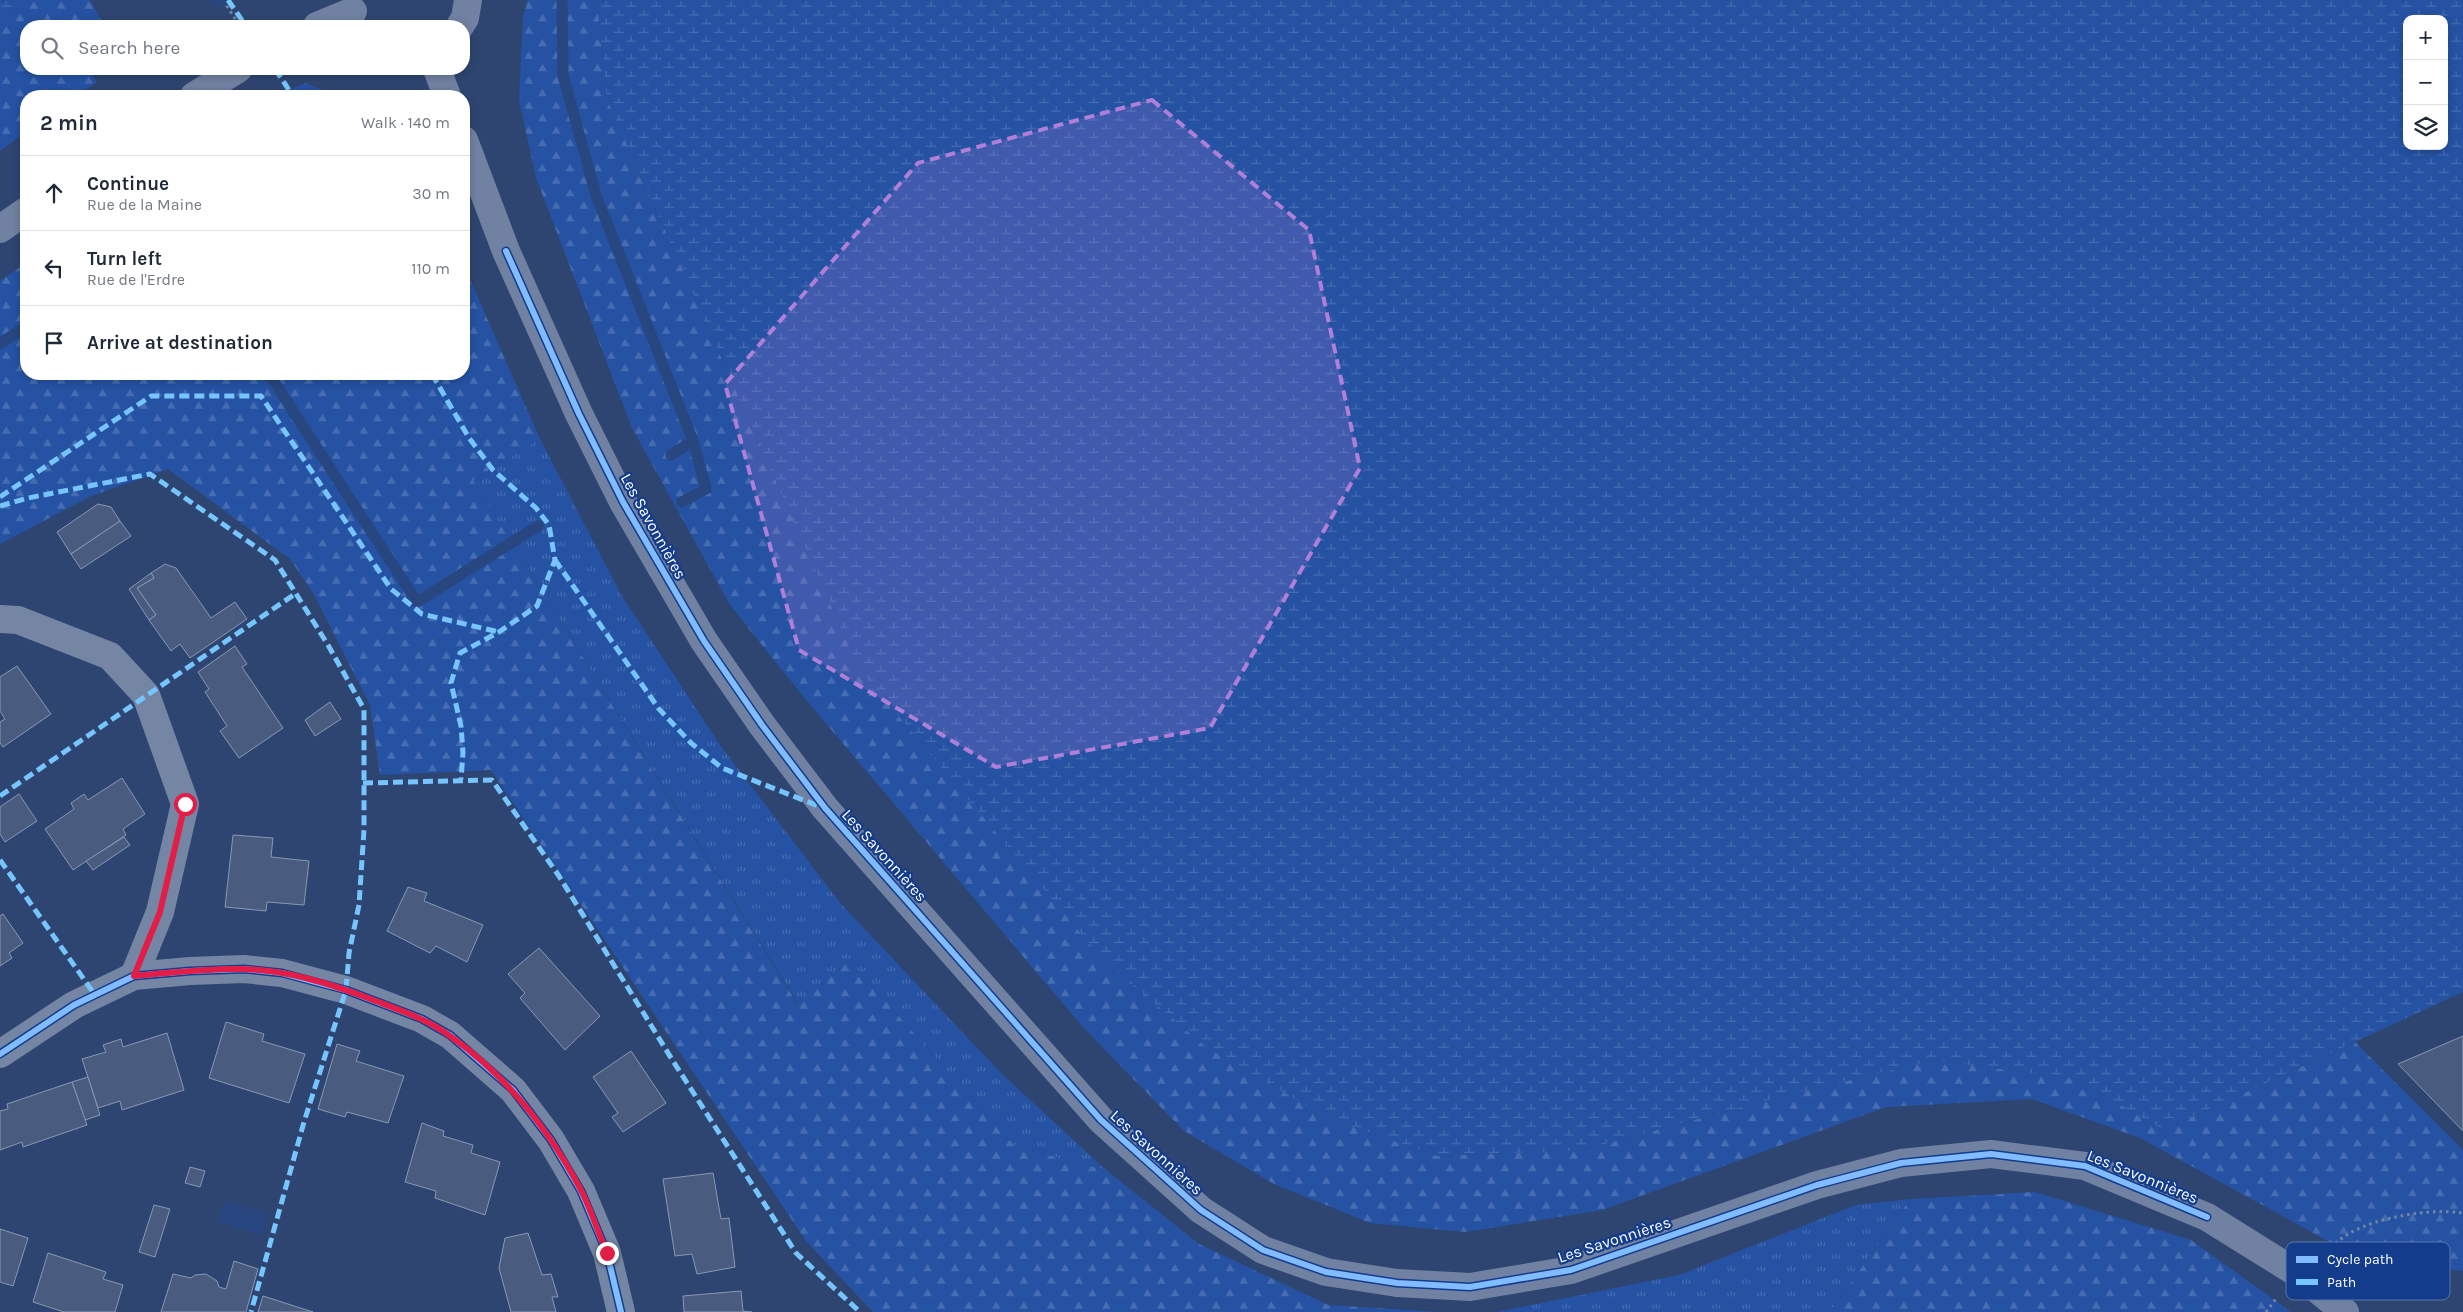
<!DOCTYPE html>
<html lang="en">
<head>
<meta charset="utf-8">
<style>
  :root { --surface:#fff; --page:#f6f6f7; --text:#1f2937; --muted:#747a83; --line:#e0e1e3 }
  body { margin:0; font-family:Karla,sans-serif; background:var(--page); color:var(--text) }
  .controls { position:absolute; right:15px; top:15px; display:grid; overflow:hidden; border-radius:10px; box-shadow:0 2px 8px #0003 }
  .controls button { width:45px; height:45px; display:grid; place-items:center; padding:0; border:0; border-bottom:1px solid var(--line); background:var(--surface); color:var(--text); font:25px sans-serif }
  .stop { position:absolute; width:15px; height:15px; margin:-11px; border:4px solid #e11d48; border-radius:50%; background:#fff }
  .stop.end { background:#e11d48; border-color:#fff; box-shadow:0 1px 5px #0008 }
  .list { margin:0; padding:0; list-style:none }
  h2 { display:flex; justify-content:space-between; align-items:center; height:65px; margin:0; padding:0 20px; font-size:21px }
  h2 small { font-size:16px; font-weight:400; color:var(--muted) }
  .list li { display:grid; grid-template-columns:32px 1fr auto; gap:15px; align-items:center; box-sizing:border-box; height:75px; padding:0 20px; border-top:1px solid var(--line) }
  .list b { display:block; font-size:19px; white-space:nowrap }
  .list p { margin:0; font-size:16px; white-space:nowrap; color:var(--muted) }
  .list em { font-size:16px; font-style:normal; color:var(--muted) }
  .icon { flex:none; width:28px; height:28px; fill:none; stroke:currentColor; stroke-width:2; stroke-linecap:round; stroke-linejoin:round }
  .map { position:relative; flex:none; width:2463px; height:1312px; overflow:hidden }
  .search { position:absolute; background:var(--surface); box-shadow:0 2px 8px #0003; left:20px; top:20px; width:450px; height:55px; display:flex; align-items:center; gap:12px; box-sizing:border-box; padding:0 18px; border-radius:20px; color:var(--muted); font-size:19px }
  .panel { position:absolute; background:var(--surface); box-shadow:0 2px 8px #0003; left:20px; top:90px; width:450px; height:290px; border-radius:20px }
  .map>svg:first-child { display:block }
  .grass { fill:url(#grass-tufts) }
  .forest { fill:url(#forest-firs) }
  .wetland { fill:url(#wetland-marsh); fill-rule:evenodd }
  .water { fill:#284680 }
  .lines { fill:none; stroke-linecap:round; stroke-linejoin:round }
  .stream { stroke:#284680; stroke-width:11 }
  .building { fill:#495c7f; stroke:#8998b3 }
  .path { stroke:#7586a5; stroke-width:3; stroke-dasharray:2.5 4; stroke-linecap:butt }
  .street { stroke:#7586a5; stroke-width:28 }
  .secondary { stroke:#7181a1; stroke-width:28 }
  .quiet { stroke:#76c5fe; stroke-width:5; stroke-dasharray:10 5; stroke-linecap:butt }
  .cycleway-casing { stroke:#133c8c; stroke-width:9 }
  .cycleway { stroke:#80bcff; stroke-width:6 }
  .route { stroke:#e11d48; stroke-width:6 }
  .marked { fill:#b080d9; fill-opacity:0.2; stroke:#b080d9; stroke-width:4; stroke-dasharray:10 6; stroke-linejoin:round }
  .labels { text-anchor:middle; stroke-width:4.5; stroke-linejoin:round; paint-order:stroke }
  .street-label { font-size:16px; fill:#fff; stroke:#133c8c }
  .key { fill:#133c8c; stroke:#5a76ae; stroke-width:1 }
  .key-label { font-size:14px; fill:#fff }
</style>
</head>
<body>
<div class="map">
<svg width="2463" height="1312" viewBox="0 0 2463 1312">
  <defs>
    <pattern id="grass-tufts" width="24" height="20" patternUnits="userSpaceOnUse" patternTransform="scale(1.25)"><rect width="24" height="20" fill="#2552a3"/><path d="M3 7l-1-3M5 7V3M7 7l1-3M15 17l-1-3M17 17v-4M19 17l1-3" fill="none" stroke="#466cb1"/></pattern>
    <pattern id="forest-firs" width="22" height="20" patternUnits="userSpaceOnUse" patternTransform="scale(1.25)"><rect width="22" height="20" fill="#2552a3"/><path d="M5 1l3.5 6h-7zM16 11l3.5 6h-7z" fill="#466cb1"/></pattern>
    <pattern id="wetland-marsh" width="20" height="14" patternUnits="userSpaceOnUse" patternTransform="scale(1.25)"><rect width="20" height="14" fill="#2552a3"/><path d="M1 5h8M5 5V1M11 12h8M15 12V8" fill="none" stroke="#466cb1"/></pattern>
  </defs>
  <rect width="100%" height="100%" fill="#2e4571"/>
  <!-- grass -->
  <g class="grass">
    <polygon points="540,439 622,596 720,745 840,903 1002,1074 1106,1170 1015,1147 849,960 799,1005 473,480"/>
    <polygon points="1910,1199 1830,1312 1497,1312 1679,1275 1856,1205"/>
  </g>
  <!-- forest -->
  <g class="forest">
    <polygon points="30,0 90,0 104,26 26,26 26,69 88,69 97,82 76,96 26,96 26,132 0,151 0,20"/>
    <polygon points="528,0 597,0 607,99 859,669 1328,1118 1437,1156 1582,1150 1775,1098 1934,1060 2076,1079 2164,1130 2355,1042 2463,1150 2463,1271 2359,1258 2140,1138 2032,1099 1886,1107 1602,1210 1465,1232 1370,1223 1274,1184 1184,1131 1082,1026 807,701 730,605 632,428 536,178 519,100 523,16"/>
    <polygon points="305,83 337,96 277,96"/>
    <polygon points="26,263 26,374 464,374 464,266 540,439 473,480 798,1005 849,960 1015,1147 1106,1170 1199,1244 1328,1305 1438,1312 873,1312 806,1241 491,770 380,775 370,705 313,593 290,559 168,469 91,496 0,544 0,281"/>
    <polygon points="2035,1192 2191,1240 2291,1312 1830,1312 1910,1199"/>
  </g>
  <!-- wetland -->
  <g class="wetland">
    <polygon points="0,0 30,0 0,20"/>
    <path d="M597,0H2463V992L2164,1130L2076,1079L1934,1060L1775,1098L1582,1150L1437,1156L1328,1118L1206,1047L1103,960L859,669L607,99ZM2407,19H2444V146H2407Z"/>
  </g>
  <!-- water -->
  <polygon class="water" points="225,1201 268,1213 262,1235 218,1222"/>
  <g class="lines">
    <!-- stream -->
    <g class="stream">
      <polyline points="218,0 219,1"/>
      <polyline points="562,0 563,75 596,195 693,441 671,455"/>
      <polyline points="0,344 26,326"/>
      <polyline points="269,374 417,602 538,526"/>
      <polyline points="682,502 706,489 693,441"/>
    </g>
  </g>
  <!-- building -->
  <g class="building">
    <polygon points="98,504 111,507 120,521 71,554 57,532"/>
    <polygon points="120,521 131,536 81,569 71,554"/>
    <polygon points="165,564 176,568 211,618 235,602 247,619 190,658 180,644 171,651 149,620 156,615 137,588 154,578 151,573"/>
    <polygon points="151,573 154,578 137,588 156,615 149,620 129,589"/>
    <polygon points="235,646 247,664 242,667 283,728 239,758 220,731 227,726 205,692 209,689 198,672"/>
    <polygon points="17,666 51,714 3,747 0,743 0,722 5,719 0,711 0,677"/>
    <polygon points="330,702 341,719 315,736 305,720"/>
    <polygon points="122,778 145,814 123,829 126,835 73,870 45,829 74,809 71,803 84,794 88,800"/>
    <polygon points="19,794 37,821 5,842 0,834 0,807"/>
    <polygon points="233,835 273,838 271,857 309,861 304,905 267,902 266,911 225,907"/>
    <polygon points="124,837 130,845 93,870 86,861"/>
    <polygon points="408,887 427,893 424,901 483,925 467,962 436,946 430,953 387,931"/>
    <polygon points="3,914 23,943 9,953 12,958 0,966 0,916"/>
    <polygon points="539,948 600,1016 565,1050 520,998 525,993 508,974"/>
    <polygon points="226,1022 264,1034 262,1041 305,1054 289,1103 209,1078"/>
    <polygon points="167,1033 184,1090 122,1110 120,1101 98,1108 82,1059 106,1052 103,1045 121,1039 123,1047"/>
    <polygon points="2463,1036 2463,1131 2398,1064"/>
    <polygon points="337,1044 360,1051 356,1061 404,1076 388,1123 347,1112 345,1117 318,1109"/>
    <polygon points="631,1051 666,1103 623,1132 612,1117 618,1113 593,1077"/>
    <polygon points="88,1077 100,1115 85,1120 72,1082"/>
    <polygon points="72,1082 87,1125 23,1147 22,1142 0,1150 0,1111 8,1109 7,1104"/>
    <polygon points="422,1123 444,1131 443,1136 473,1145 471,1153 500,1162 485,1215 435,1198 436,1191 405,1182"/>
    <polygon points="190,1167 205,1171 200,1187 185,1183"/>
    <polygon points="713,1173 721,1219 729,1218 735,1267 697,1274 692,1254 675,1256 663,1179"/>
    <polygon points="154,1205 170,1209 155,1257 139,1252"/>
    <polygon points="0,1229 28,1238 13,1286 0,1282"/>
    <polygon points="528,1233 542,1275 551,1274 558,1297 552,1297 556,1312 511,1312 499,1268 505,1238"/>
    <polygon points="48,1253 106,1272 103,1279 123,1285 115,1312 64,1312 33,1302"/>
    <polygon points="234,1261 258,1269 246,1312 161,1312 173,1274 191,1278 195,1275 206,1274 217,1281 219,1287 226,1289"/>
    <polygon points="741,1291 743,1311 752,1312 684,1312 683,1296"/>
    <polygon points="263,1296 313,1312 258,1312"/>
  </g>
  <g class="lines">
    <!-- path -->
    <g class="path">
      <polyline points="230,0 227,6 237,22"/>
      <path d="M2325,1251C2334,1245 2341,1238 2350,1233C2378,1217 2431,1208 2463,1213"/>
      <polyline points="2266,1312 2276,1299"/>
    </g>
    <!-- street -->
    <g class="street">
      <polyline points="0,619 18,620 110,656 146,695 185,804 160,912 134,976"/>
      <polyline points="0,1054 74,1005 134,976 190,971 244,969 282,973 346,990 422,1019 450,1035 513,1090 551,1140 581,1191 607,1253 621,1312"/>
    </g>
    <!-- secondary -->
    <g class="secondary">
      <polyline points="317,26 353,11"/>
      <polyline points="460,26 465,18 468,0"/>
      <polyline points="437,69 447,96"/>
      <polyline points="194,96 238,69"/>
      <polyline points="464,140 506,251 579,414 623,502 704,641 762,725 825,808 1101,1120 1201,1210 1263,1250 1326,1272 1397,1283 1470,1287 1571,1270 1817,1185 1901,1163 1991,1154 2085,1166 2207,1217 2297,1273 2345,1312"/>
      <polyline points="0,229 26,211"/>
    </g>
    <!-- quiet -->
    <g class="quiet">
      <polyline points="228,0 246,26"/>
      <polyline points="275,69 293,96"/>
      <polyline points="432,374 469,438 493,470 536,508 549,525 555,560 537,606 499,632 460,653 451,683 461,726 463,753 461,779"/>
      <polyline points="0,497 151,396 261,396 391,589 422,614 499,632"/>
      <polyline points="0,506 28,498 150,474 275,560 328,645 364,709 364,830 359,905 349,953 346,990 304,1122 251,1312"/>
      <polyline points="555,560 659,709 691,743 722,768 821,807"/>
      <polyline points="363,783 492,780 559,876 673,1061 796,1253 860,1312"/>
      <polyline points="0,796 295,594"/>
      <polyline points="0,860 95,995"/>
    </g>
    <!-- cycleway casing -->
    <g class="cycleway-casing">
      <g id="cycleway">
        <polyline points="506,251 579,414 623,502 704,641 762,725 825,808 1101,1120 1201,1210 1263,1250 1326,1272 1397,1283 1470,1287 1571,1270 1817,1185 1901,1163 1991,1154 2085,1166 2207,1217"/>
        <polyline points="0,1054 74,1005 134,976 190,971 244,969 282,973 346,990 422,1019 450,1035 513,1090 551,1140 581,1191 607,1253 621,1312"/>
      </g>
    </g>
    <!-- cycleway -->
    <use href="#cycleway" class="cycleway"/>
  </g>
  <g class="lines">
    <!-- route -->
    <path class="route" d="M185,804L160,912L134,976C170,973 207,968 243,969C286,970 328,983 368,998C396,1009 426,1018 450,1036C506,1075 549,1130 581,1190C591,1210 598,1232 607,1253"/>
  </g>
  <!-- marked area -->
  <path class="marked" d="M1152,100L1309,230L1360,468L1210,728L996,767L799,650L725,384L918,163Z"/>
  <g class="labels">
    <!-- street labels -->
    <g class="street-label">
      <text transform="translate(654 526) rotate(61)" y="6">Les Savonnières</text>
      <text transform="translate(885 855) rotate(48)" y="6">Les Savonnières</text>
      <text transform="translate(1157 1152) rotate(42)" y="6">Les Savonnières</text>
      <text transform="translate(2143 1176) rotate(22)" y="6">Les Savonnières</text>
      <text transform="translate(1614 1239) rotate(-18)" y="6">Les Savonnières</text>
    </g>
  </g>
  <!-- legend -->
  <rect x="2286" y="1242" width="164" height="58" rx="8" class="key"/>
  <rect x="2296" y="1256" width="22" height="7" fill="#80bcff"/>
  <rect x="2296" y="1279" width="22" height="6" fill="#76c5fe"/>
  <g class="key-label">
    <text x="2327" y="1264">Cycle path</text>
    <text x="2327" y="1287">Path</text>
  </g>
</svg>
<div class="controls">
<button>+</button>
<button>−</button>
<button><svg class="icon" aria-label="layers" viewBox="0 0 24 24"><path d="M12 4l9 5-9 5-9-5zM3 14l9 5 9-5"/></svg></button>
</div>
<div class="stop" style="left:185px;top:804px"></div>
<div class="stop end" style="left:607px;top:1253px"></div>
<div class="search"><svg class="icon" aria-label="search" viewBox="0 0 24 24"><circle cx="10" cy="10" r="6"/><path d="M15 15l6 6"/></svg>Search here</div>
<section class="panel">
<h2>2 min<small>Walk · 140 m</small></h2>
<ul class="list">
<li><svg class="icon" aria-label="ahead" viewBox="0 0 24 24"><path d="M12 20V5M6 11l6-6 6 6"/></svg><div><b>Continue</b><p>Rue de la Maine</p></div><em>30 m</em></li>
<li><svg class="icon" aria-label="left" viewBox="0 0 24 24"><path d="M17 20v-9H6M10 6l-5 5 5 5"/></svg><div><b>Turn left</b><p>Rue de l'Erdre</p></div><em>110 m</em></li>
<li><svg class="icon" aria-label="arrive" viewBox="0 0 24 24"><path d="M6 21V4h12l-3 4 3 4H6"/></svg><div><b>Arrive at destination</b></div></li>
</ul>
</section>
</div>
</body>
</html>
